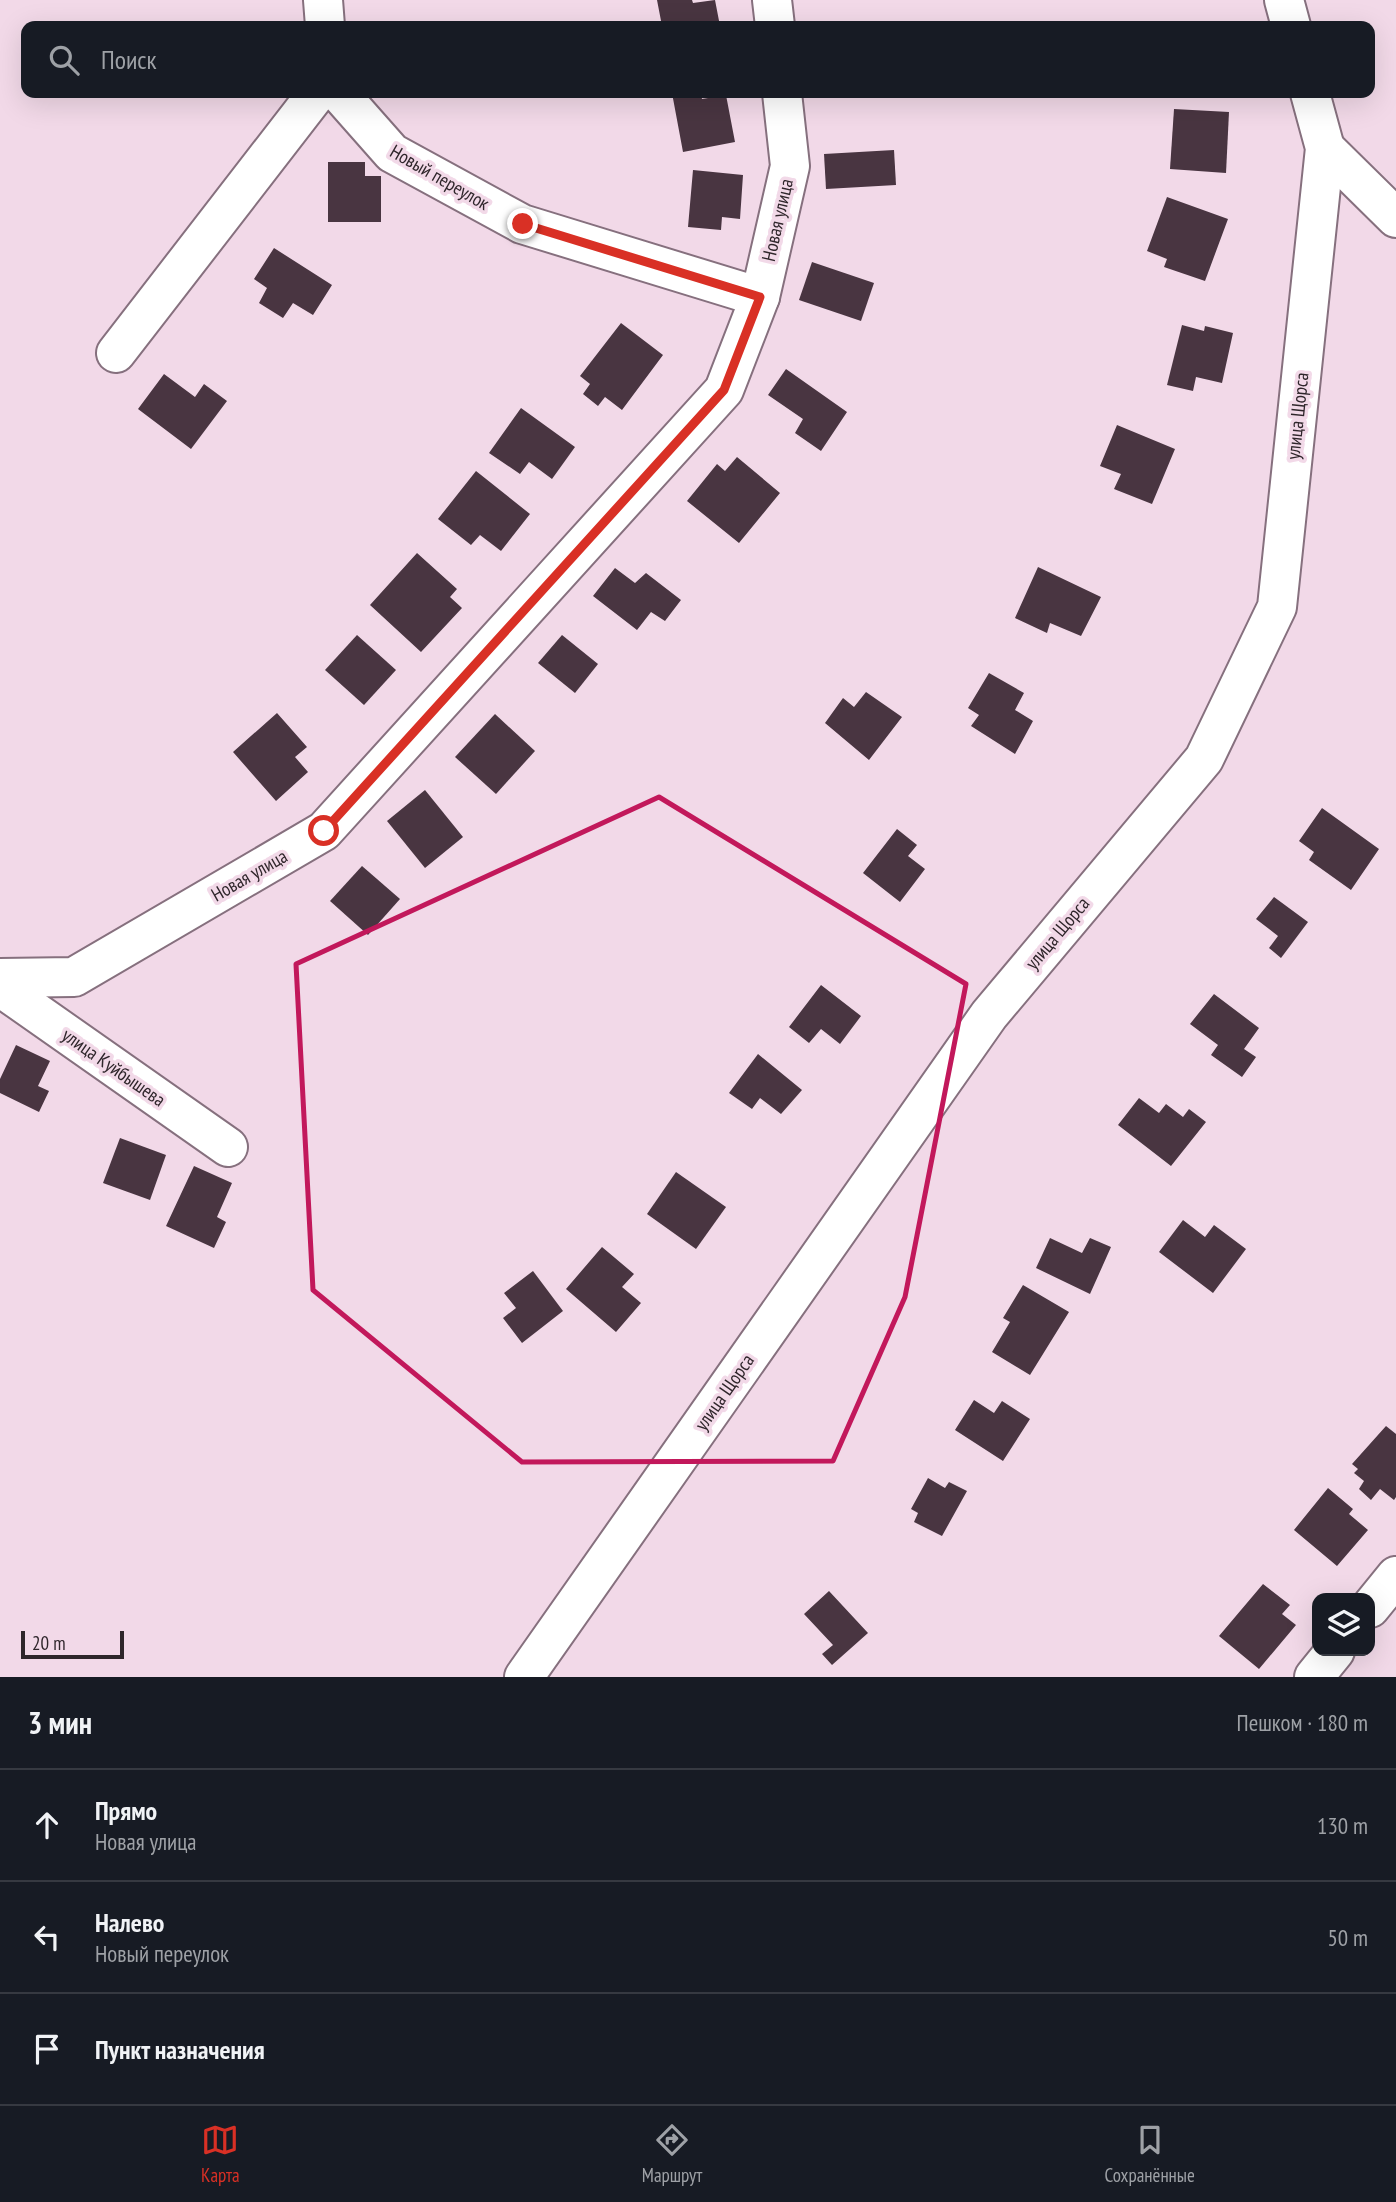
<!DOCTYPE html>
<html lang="ru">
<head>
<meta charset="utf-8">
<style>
  :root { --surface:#171b24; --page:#20242c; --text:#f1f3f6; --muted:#9ea1a6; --line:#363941; --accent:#d93025 }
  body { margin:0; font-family:"PT Sans Narrow",sans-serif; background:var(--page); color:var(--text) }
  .controls { position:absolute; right:21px; bottom:21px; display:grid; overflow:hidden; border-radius:14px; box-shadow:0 7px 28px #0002 }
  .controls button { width:63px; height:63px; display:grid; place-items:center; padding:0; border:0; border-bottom:2px solid var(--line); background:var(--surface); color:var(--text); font:35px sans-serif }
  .scale { position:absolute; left:21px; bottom:18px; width:103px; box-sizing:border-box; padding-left:7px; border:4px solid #2f262b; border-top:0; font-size:19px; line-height:24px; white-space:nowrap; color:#2f262b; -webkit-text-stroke:5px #f2d9e8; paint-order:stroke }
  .stop { position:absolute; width:21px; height:21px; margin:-16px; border:5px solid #d93025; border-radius:50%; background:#fff }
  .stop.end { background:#d93025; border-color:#fff; box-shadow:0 2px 7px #0008 }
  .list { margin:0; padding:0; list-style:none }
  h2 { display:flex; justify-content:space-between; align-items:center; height:91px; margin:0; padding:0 28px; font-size:30px }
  h2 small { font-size:23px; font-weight:400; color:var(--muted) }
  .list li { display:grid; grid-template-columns:46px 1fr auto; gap:21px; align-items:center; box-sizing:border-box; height:112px; padding:0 28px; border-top:2px solid var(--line) }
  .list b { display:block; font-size:26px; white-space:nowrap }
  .list p { margin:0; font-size:23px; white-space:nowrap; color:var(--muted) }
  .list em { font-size:23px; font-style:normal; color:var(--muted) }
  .icon { flex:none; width:38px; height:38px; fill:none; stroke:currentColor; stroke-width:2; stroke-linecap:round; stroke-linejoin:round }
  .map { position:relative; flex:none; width:1396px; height:1677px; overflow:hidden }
  .search { position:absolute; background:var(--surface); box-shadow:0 7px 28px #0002; left:21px; right:21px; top:21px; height:77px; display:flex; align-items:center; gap:18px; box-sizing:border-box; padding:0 24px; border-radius:14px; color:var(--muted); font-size:26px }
  .sheet { height:427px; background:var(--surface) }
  nav { display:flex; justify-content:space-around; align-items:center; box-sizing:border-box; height:98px; border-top:2px solid var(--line); background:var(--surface); font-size:19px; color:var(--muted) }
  nav a { display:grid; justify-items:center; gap:4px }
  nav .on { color:var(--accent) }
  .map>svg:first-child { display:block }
  .building { fill:#493541 }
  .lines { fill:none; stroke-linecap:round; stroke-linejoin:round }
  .minor-casing { stroke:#86707e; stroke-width:42 }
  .minor { stroke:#fff; stroke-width:38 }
  .route { stroke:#d93025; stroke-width:9 }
  .marked { fill:none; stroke:#c2185b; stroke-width:5; stroke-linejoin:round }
  .labels { text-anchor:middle; stroke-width:7; stroke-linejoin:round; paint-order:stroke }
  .street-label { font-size:19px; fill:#2f262b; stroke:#f2d9e8 }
</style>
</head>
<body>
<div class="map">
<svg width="1396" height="1677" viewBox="0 0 1396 1677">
  <rect width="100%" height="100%" fill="#f2d9e8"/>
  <!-- building -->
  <g class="building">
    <polygon points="657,0 692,0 693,3 715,0 720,26 662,26"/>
    <polygon points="672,93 701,93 702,99 726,95 735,142 683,152"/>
    <polygon points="1174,109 1229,112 1226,173 1170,169"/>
    <polygon points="894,150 896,185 826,189 824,154"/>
    <polygon points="328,162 365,162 365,176 381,176 381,222 328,222"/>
    <polygon points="693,170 743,175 740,219 722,217 721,230 688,227"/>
    <polygon points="1167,197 1228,219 1205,281 1164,267 1167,259 1147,251"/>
    <polygon points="274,248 332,285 313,315 293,303 283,318 259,303 267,288 254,279"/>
    <polygon points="812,262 874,283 861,321 799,300"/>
    <polygon points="621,323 663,355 622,410 605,397 598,406 583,394 590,384 580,376"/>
    <polygon points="1182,325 1204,331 1205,326 1233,333 1222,383 1196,377 1193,391 1167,385"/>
    <polygon points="786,369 847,412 821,451 795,433 803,419 768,395"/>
    <polygon points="164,374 195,397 204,384 227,401 191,449 138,409"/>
    <polygon points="521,408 575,447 552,479 529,462 520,474 489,453"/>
    <polygon points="1117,425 1175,449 1152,504 1114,489 1121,474 1100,466"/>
    <polygon points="737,457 780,493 739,543 687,501 717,464 725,471"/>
    <polygon points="476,471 530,514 501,551 480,535 471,545 438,519"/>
    <polygon points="417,553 457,589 450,597 462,608 421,652 370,605"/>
    <polygon points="1038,567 1101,597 1081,636 1050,623 1047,633 1015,618"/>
    <polygon points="615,568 635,583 646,573 681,600 665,621 651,612 637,630 593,596"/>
    <polygon points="357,635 396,670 364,705 325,670"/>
    <polygon points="562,635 598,664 575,693 538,663"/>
    <polygon points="989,673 1024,693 1015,710 1033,721 1015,754 971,726 979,715 968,708"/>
    <polygon points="866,692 902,717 869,760 825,723 843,698 854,707"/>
    <polygon points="277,713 307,747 295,757 308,772 276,801 233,752"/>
    <polygon points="495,714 535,751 496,794 455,757"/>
    <polygon points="425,790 463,837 425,868 387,821"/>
    <polygon points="1322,808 1379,849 1351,890 1309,860 1314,852 1299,841"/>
    <polygon points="897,829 917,845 908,856 925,869 900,902 863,873"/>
    <polygon points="362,866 400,899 368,935 330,901"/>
    <polygon points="1274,897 1308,922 1281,958 1269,948 1278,936 1256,919"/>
    <polygon points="821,985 861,1016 840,1044 821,1029 809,1043 789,1027"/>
    <polygon points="1214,994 1259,1028 1244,1049 1256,1057 1242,1077 1211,1055 1218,1045 1190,1024"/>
    <polygon points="16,1045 50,1061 38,1086 49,1091 39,1112 0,1093 0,1079"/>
    <polygon points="758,1054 802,1090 781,1114 760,1098 752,1109 729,1093"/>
    <polygon points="1139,1098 1159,1113 1166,1104 1183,1117 1189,1109 1206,1122 1171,1166 1118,1125"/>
    <polygon points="120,1138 166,1155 150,1200 103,1183"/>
    <polygon points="194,1166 232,1183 217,1217 226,1222 214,1248 166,1226"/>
    <polygon points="676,1172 726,1207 696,1249 647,1214"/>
    <polygon points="1183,1220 1205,1237 1214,1225 1246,1249 1213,1293 1159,1252"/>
    <polygon points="1050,1238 1082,1253 1090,1238 1111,1247 1090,1294 1036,1268"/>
    <polygon points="602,1247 634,1274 622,1287 641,1303 616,1332 566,1289"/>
    <polygon points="533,1271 563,1311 522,1343 503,1318 516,1308 504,1293"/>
    <polygon points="1023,1285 1069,1312 1030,1375 992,1352 1010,1322 1003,1318"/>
    <polygon points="974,1400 994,1413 1002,1401 1030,1419 1003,1461 955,1430"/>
    <polygon points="1386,1426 1396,1434 1396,1497 1394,1500 1380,1489 1371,1500 1359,1489 1364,1481 1354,1473 1358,1469 1352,1464"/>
    <polygon points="928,1478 945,1488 949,1482 967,1491 942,1536 914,1522 918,1513 911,1509"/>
    <polygon points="1328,1488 1353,1509 1349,1514 1368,1530 1337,1566 1294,1530"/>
    <polygon points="1263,1584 1290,1605 1282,1614 1296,1625 1259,1669 1219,1636"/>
    <polygon points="829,1591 868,1633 832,1665 822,1654 833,1645 804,1614"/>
  </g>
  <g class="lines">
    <!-- minor casing -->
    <g class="minor-casing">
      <g id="minor">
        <polyline points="323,0 325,26"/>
        <polyline points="772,0 775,26"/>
        <polyline points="1284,0 1291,26"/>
        <polyline points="339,93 392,153 522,224 760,297"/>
        <polyline points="1325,148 1396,218"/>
        <polyline points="116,353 317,93"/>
        <polyline points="0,978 74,977 324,831 724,390 760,297 790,166 782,93"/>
        <polyline points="0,987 228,1147"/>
        <polyline points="1370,1608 1396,1576"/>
        <polyline points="524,1677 989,1015 1204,759 1277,607 1325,148 1310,93"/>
        <polyline points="1314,1677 1335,1651"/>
      </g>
    </g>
    <!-- minor -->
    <use href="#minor" class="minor"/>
  </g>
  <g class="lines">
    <!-- route -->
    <polyline class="route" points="324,831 724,390 760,297 523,224"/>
  </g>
  <!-- marked area -->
  <path class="marked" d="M659,797L966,984L905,1297L833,1461L522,1462L313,1290L296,964Z"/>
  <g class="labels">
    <!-- street labels -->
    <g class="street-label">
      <text transform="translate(440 177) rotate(30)" y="7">Новый переулок</text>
      <text transform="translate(777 220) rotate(-77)" y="7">Новая улица</text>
      <text transform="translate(1297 416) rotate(-84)" y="7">улица Щорса</text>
      <text transform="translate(249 875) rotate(-30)" y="7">Новая улица</text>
      <text transform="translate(1057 933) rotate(-50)" y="7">улица Щорса</text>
      <text transform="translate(114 1067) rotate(35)" y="7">улица Куйбышева</text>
      <text transform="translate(724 1392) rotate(-55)" y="7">улица Щорса</text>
    </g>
  </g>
</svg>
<div class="controls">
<button><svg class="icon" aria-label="layers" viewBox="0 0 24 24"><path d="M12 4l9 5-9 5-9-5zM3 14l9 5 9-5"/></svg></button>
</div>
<div class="scale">20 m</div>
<div class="stop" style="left:324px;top:831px"></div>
<div class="stop end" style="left:523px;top:224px"></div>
<div class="search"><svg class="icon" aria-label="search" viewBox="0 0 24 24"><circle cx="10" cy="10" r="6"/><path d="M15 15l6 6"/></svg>Поиск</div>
</div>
<section class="sheet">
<h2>3 мин<small>Пешком · 180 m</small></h2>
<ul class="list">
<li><svg class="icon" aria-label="ahead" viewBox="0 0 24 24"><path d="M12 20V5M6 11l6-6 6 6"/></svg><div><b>Прямо</b><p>Новая улица</p></div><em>130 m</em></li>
<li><svg class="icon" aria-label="left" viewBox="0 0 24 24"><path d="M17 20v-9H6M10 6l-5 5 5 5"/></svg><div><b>Налево</b><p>Новый переулок</p></div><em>50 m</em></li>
<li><svg class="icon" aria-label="arrive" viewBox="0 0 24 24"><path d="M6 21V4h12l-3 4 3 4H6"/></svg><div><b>Пункт назначения</b></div></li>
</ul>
</section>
<nav>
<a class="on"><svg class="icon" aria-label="map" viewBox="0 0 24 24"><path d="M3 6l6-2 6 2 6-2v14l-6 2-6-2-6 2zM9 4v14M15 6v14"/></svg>Карта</a>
<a><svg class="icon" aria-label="directions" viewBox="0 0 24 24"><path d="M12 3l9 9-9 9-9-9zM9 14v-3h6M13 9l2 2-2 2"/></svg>Маршрут</a>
<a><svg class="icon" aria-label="saved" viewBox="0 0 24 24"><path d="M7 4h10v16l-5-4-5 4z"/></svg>Сохранённые</a>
</nav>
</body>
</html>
